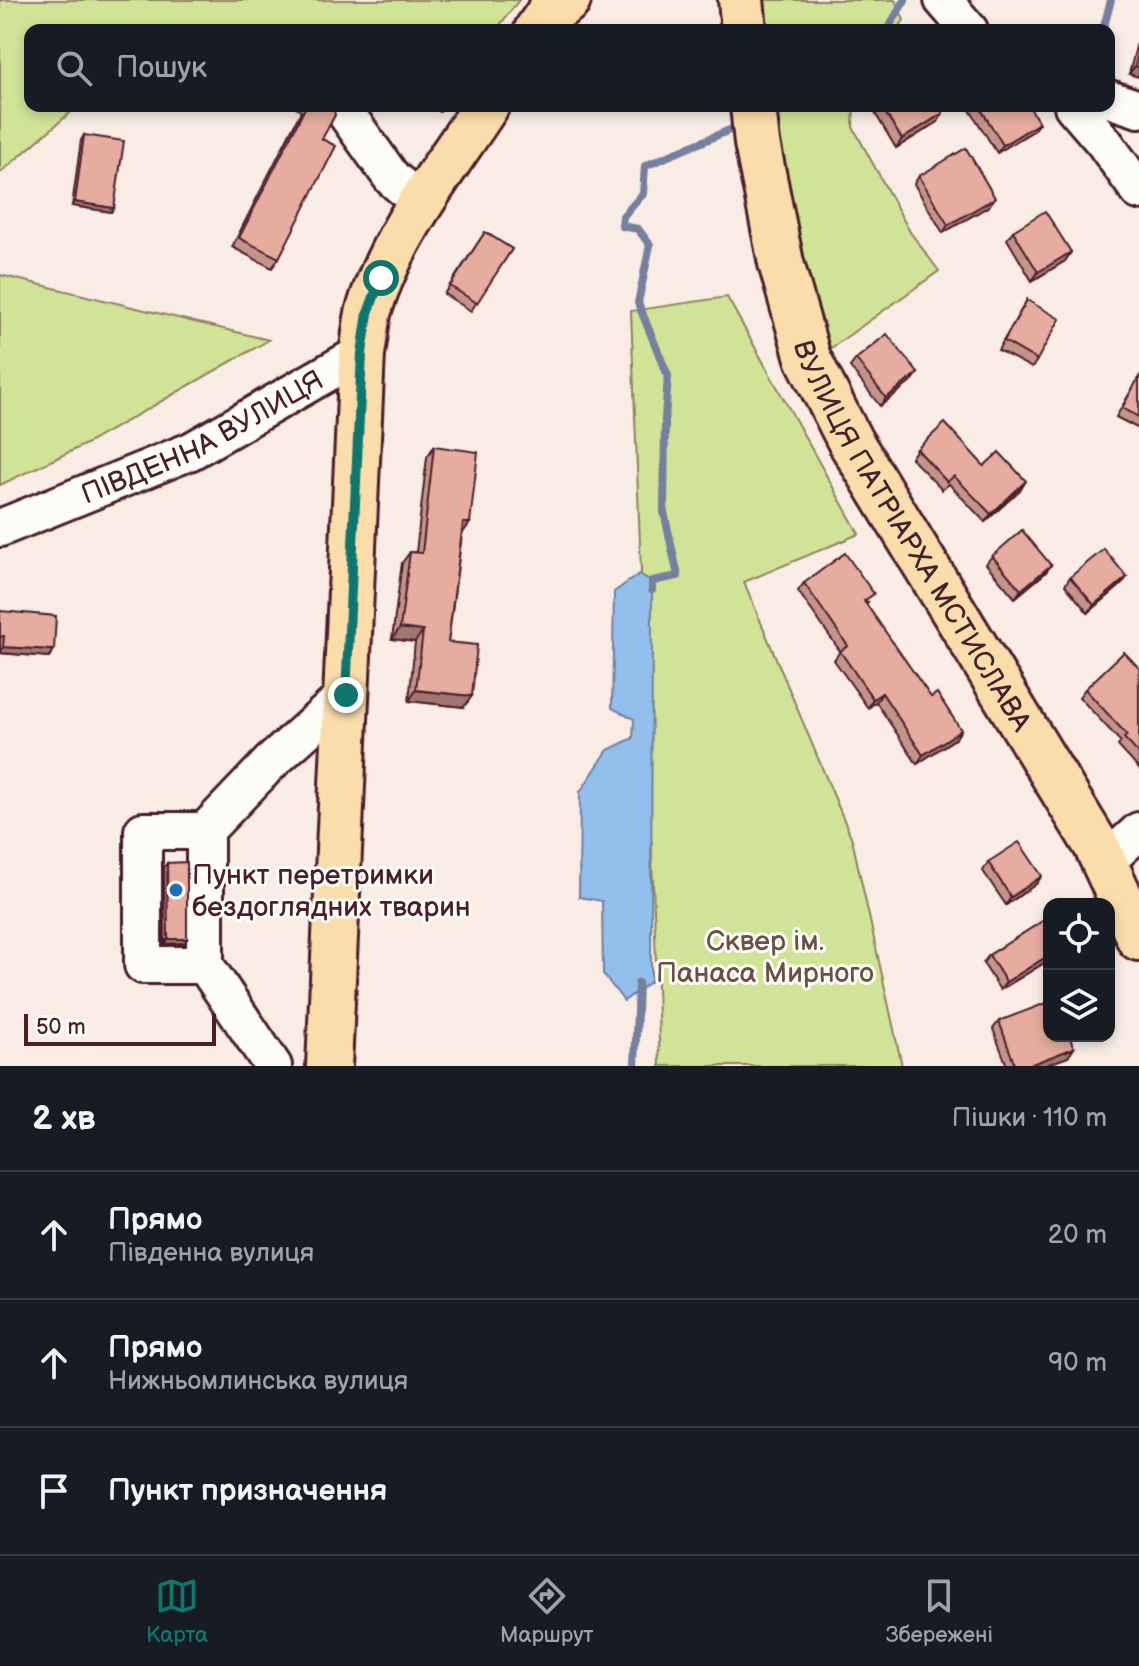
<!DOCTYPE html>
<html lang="uk">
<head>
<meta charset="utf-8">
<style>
  :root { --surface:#171b24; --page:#242831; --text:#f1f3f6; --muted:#9ea1a6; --line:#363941; --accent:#0f766e }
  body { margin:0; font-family:"Balsamiq Sans",sans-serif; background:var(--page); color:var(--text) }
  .controls { position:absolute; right:24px; bottom:24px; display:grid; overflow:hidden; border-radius:16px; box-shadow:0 4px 12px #0003 }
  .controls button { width:72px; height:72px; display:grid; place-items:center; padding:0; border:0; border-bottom:2px solid var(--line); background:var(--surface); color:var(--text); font:40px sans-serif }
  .scale { position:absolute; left:24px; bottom:20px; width:192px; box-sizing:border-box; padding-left:8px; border:4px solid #4a1f2b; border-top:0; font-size:22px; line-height:28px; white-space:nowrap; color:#4a1f2b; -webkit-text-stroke:6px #fdfcf7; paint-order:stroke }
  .stop { position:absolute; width:24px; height:24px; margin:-18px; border:6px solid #0f766e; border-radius:50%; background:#fff }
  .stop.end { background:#0f766e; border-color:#fff; box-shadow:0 2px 8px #0008 }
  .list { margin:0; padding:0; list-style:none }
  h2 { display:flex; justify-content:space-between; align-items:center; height:104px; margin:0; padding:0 32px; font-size:34px }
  h2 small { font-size:26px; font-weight:400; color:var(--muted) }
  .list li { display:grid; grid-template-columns:52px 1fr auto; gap:24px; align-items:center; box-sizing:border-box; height:128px; padding:0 32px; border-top:2px solid var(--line) }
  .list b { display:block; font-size:30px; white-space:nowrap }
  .list p { margin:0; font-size:26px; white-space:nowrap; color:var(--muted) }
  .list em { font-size:26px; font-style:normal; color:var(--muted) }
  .icon { flex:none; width:44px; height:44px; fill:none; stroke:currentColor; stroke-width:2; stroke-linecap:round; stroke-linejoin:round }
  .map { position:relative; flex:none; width:1139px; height:1066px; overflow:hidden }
  .search { position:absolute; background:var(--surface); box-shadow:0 4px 12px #0003; left:24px; right:24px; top:24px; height:88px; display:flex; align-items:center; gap:20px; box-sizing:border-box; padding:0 28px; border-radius:16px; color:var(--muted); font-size:30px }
  .sheet { height:488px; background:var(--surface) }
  nav { display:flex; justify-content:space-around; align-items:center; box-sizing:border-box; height:112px; border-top:2px solid var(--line); background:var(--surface); font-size:22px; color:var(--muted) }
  nav a { display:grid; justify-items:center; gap:4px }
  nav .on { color:var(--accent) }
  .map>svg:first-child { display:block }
  .green { fill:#d1e397; stroke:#8e8161; stroke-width:2 }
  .water { fill:#92bfeb; stroke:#757f9e; stroke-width:2 }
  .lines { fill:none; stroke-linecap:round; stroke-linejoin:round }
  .stream { stroke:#757f9e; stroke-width:8 }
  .minor-casing { stroke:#4a1f2b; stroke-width:42 }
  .major-casing { stroke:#4a1f2b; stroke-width:50 }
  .minor { stroke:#fdfcf7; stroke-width:36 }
  .major { stroke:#faddab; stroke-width:44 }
  .wall { fill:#c59489; stroke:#4a1f2b; stroke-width:2 }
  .shaded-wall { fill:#a0786f; stroke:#4a1f2b; stroke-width:2 }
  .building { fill:#e5ac9f; stroke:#4a1f2b; stroke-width:2 }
  .route { stroke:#0f766e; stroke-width:10 }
  .poi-dot { fill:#1f6fb2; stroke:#fdfcf7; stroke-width:3 }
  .labels { text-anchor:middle; stroke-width:6; stroke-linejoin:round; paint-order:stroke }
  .street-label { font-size:28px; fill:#4a1f2b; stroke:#fdfcf7 }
  .poi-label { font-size:28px; fill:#4a1f2b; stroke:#fdfcf7; text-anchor:start }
  .park-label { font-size:28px; fill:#6c5046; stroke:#fdfcf7 }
</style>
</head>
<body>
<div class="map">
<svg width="1139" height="1066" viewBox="0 0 1139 1066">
  <rect width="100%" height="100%" fill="#f8ece5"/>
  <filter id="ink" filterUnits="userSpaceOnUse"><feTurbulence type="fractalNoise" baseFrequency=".0125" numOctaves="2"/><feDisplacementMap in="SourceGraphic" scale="16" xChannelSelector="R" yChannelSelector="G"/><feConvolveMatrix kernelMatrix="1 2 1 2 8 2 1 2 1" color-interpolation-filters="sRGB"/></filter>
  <g filter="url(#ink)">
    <!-- green -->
    <g class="green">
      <polygon points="0,0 519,0 496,30 395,30 383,23 354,30 30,30 30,106 78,106 0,173"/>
      <polygon points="751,0 895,0 904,20 897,30 756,30"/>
      <polygon points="767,106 854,106 853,127 910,232 939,271 827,351 796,260"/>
      <polygon points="0,275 269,340 86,444 0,485"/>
      <polygon points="727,297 859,534 744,582 852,839 902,1066 660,1066 631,311"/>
    </g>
    <!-- water -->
    <polygon class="water" points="639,574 652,581 651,981 624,1001 603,974 602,901 579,897 580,792 608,750 633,738 634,719 612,708 614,592"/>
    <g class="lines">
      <!-- stream -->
      <g class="stream">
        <polyline points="887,30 905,0"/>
        <polyline points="1103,30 1111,0"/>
        <polyline points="776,111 787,106"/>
        <polyline points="652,590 652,581 678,576 664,512 665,418 668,376 638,303 650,245 638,229 622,226 623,216 643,194 645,166 732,129"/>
        <polyline points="635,1066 638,983"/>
      </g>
      <!-- minor casing -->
      <g class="minor-casing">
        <g id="minor">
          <polyline points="943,0 969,30"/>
          <polyline points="1109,99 1139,109"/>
          <polyline points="1073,106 1104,142 1139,191"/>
          <polyline points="347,115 392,178 421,203"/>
          <path id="s1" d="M0,528L191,451L362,353"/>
          <polyline points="205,831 143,831 143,965 205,965"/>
          <polyline points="1104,863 1139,831"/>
          <polyline points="273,1066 205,965 205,831 270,763 346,695"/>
        </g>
      </g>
      <!-- major casing -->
      <g class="major-casing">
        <g id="major">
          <polyline points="741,0 744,30"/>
          <polyline points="537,30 548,14 568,0"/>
          <path id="s2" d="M753,106L757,143L781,263L808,358L850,441L1096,845L1139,938"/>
          <path d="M329,1066L362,353C365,339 365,324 369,310C392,235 443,171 486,106"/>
        </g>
      </g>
      <!-- minor -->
      <use href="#minor" class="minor"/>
      <!-- major -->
      <use href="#major" class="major"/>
    </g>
    <!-- wall -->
    <g class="wall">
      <polygon points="1139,35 1139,77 1129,74"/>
      <polygon points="293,106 333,106 279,258 272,268 232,247 301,111"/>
      <polygon points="430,106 444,106 440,112"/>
      <polygon points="880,106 939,106 938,122 896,148 875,113"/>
      <polygon points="973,106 1029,106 1033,131 997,153 970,110"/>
      <polygon points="84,135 114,208 111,212 72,206 81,140"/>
      <polygon points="919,176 989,206 943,233 914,184"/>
      <polygon points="1013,231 1071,252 1065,261 1032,281 1007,239"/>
      <polygon points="485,232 512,249 471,311 444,294"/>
      <polygon points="1027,300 1037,360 1032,368 998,350"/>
      <polygon points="856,359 918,373 912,381 880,406 850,367"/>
      <polygon points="1139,377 1139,429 1116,417"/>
      <polygon points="434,446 462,534 448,642 464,707 409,701 415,642 392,639 402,563 410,552 416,552 427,457"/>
      <polygon points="917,449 984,466 1021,489 985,522 949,484 942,490 911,458"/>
      <polygon points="992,556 1051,565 1045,573 1015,598 986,564"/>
      <polygon points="1070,577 1127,577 1121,585 1088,613 1065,585"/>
      <polygon points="804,583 868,602 866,604 956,738 917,764 876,702 868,708 834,660 840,651 798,591"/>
      <polygon points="0,611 54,650 49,657 0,653"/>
      <polygon points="1139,668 1139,769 1118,746 1121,742 1079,697 1085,689"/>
      <polygon points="988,862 1036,884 1006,905 983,871"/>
      <polygon points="167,863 187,939 184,943 165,944 164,867"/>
      <polygon points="1049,917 1049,960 1000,990 983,963 989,955"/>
      <polygon points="999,1021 1074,1048 1068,1057 1043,1066 1007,1066 993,1029"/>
    </g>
    <!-- shaded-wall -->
    <g class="shaded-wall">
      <polygon points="1135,66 1139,67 1139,77 1129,74"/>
      <polygon points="943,113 938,122 896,148 902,139"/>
      <polygon points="1039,123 1033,131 997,153 1003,145"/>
      <polygon points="995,198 989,206 943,233 948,225"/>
      <polygon points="75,202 114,208 111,212 72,206"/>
      <polygon points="1071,252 1065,261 1032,281 1038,272"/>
      <polygon points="918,373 912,381 880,406 886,398"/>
      <polygon points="1026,481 1021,489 985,522 991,514"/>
      <polygon points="463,523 470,523 462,534"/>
      <polygon points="1051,565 1045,573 1015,598 1021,590"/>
      <polygon points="1127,577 1121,585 1088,613 1094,605"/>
      <polygon points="400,628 423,631 415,642 392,639"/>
      <polygon points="3,647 54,650 49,657 0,653"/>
      <polygon points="416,690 472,696 464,707 409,701"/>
      <polygon points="882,693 876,702 868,708 873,699"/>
      <polygon points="961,730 956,738 917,764 923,755"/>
      <polygon points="1042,876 1036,884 1006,905 1011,897"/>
      <polygon points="168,939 187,939 184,943 165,944"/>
      <polygon points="1049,955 1049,960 1000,990 1006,982"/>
      <polygon points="1074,1048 1068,1057 1043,1066 1027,1066"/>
    </g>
    <!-- building -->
    <g class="building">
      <polygon points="386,24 396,30 383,30"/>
      <polygon points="1139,50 1139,67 1135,66"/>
      <polygon points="306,106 333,106 335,115 322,139 336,146 279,258 239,238"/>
      <polygon points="881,106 939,106 943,113 902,139"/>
      <polygon points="979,106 1029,106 1039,123 1003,145"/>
      <polygon points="84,135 124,141 114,208 75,202"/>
      <polygon points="966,148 995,198 948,225 919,176"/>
      <polygon points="1045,211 1071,252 1038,272 1013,231"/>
      <polygon points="485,232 512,249 477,303 450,286"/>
      <polygon points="1027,300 1060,319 1037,360 1004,341"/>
      <polygon points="887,334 918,373 886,398 856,359"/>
      <polygon points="1139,377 1139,417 1122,408"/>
      <polygon points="945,423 984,466 999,452 1026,481 991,514 954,476 947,482 917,449"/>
      <polygon points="434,446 478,452 470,523 463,523 448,642 477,645 472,696 416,690 423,631 400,628 410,552 422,553"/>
      <polygon points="1022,530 1051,565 1021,590 992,556"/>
      <polygon points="1104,549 1127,577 1094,605 1070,577"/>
      <polygon points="845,553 874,594 864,601 931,697 937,693 961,730 923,755 882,693 873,699 840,651 848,646 804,583"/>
      <polygon points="0,611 56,616 54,650 3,647 4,636 0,637"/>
      <polygon points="1124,652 1139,668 1139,754 1124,738 1127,735 1085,689"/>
      <polygon points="1019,842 1042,876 1011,897 988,862"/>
      <polygon points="187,862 187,939 168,939 167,863"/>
      <polygon points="1049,917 1049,955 1006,982 989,955"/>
      <polygon points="1049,1002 1049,1036 1069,1036 1074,1048 1027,1066 1015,1066 999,1021"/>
    </g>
  </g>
  <g class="lines" filter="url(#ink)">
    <!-- route -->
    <polyline class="route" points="346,695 362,353 368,313 381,278"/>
  </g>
  <!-- markers -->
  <circle class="poi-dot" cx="176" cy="890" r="8"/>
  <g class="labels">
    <!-- street labels -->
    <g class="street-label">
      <text dy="10" stroke="none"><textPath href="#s1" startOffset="222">ПІВДЕННА ВУЛИЦЯ</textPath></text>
      <text dy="10" stroke="none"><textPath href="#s2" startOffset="464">ВУЛИЦЯ ПАТРІАРХА МСТИСЛАВА</textPath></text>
    </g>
    <!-- poi labels -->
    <g class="poi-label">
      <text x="192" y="884">Пункт перетримки<tspan x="192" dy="32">бездоглядних тварин</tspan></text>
    </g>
    <!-- park labels -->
    <g class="park-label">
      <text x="765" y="950">Сквер ім.<tspan x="765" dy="32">Панаса Мирного</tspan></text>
    </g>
  </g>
</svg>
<div class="controls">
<button><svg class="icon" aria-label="locate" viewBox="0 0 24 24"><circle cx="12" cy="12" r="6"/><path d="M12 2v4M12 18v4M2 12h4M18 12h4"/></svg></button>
<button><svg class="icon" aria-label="layers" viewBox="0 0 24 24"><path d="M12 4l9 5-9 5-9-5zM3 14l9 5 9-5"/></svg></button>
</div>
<div class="scale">50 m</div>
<div class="stop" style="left:381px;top:278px"></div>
<div class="stop end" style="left:346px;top:695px"></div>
<div class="search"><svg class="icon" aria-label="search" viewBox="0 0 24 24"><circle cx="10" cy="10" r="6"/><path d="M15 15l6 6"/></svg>Пошук</div>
</div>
<section class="sheet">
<h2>2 хв<small>Пішки · 110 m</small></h2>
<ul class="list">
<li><svg class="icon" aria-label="ahead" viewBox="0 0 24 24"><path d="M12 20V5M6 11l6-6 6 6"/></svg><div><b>Прямо</b><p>Південна вулиця</p></div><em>20 m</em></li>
<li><svg class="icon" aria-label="ahead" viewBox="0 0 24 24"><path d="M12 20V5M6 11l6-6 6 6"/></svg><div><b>Прямо</b><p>Нижньомлинська вулиця</p></div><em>90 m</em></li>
<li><svg class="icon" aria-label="arrive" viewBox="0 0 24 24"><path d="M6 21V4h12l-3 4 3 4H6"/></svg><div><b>Пункт призначення</b></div></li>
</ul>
</section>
<nav>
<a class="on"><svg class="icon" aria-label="map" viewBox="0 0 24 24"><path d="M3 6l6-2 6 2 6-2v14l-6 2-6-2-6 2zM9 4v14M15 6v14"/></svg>Карта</a>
<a><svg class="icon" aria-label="directions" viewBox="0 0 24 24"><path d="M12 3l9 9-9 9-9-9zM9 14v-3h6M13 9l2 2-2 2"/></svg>Маршрут</a>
<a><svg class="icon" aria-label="saved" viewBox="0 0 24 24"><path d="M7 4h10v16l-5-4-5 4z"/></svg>Збережені</a>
</nav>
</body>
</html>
